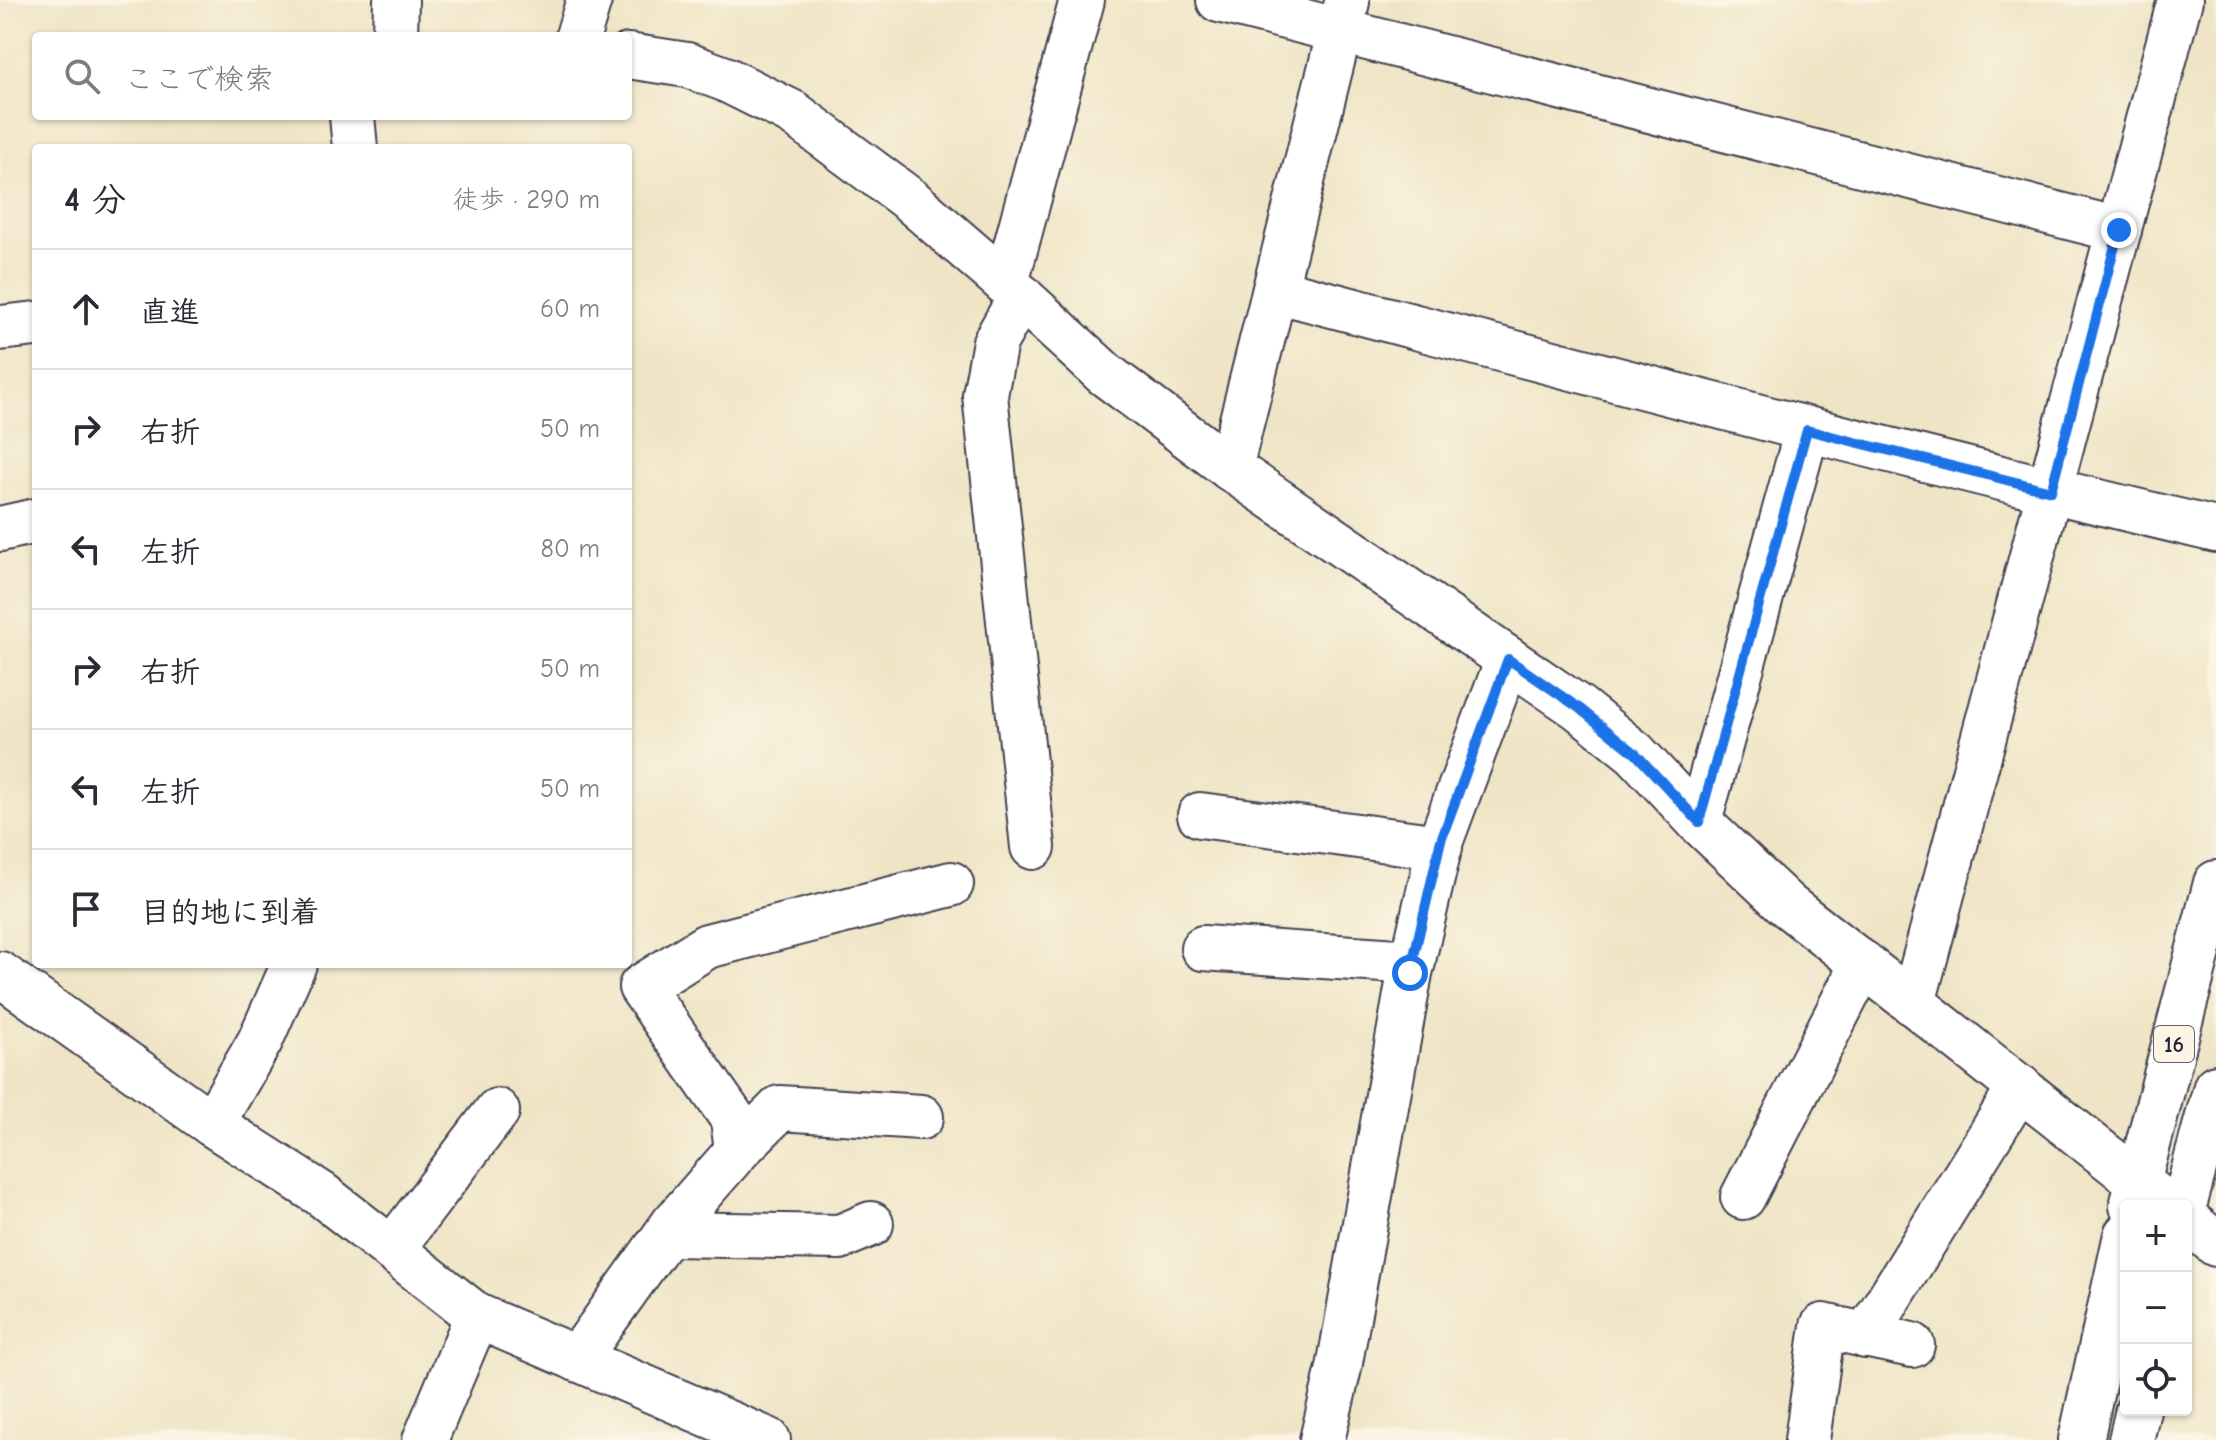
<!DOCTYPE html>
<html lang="ja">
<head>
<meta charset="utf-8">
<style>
  :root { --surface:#fff; --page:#f7f7f7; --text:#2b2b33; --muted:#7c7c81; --line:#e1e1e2 }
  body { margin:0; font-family:"Comic Neue","Klee One",sans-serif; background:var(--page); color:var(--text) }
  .controls { position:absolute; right:24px; bottom:24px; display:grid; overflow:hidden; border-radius:8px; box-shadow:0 2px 6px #0004 }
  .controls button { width:72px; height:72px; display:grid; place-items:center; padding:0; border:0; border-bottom:2px solid var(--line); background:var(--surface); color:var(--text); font:40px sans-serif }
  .stop { position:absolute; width:24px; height:24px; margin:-18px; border:6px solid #1a73e8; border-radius:50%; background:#fff }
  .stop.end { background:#1a73e8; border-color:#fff; box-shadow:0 2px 8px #0008 }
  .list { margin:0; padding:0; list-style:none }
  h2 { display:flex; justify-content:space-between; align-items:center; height:104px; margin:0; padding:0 32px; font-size:34px }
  h2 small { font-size:26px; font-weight:400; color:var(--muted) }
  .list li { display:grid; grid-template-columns:52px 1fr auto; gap:24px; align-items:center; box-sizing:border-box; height:120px; padding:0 32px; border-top:2px solid var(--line) }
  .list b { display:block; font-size:30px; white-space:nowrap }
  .list em { font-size:26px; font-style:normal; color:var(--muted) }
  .icon { flex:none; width:44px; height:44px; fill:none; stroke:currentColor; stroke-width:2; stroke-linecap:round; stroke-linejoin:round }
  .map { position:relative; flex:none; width:2216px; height:1440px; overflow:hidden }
  .search { position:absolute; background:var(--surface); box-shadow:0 2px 6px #0004; left:32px; top:32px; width:600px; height:88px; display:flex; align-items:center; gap:20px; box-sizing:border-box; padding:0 28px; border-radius:8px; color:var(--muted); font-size:30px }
  .panel { position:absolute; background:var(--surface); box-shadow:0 2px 6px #0004; left:32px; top:144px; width:600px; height:824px; border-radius:8px }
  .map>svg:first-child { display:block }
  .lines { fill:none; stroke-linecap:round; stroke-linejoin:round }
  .minor-casing { stroke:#413f50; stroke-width:48 }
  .highway-casing { stroke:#413f50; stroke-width:48 }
  .minor { stroke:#fff; stroke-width:44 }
  .highway { stroke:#fff; stroke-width:44 }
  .route { stroke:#1a73e8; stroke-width:10 }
  .labels { text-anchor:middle; stroke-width:6; stroke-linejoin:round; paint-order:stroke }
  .shield { fill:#fcf5e5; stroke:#63616e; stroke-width:2 }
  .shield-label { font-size:22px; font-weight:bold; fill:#22223b }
</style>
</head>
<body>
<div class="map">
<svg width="2216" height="1440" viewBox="0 0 2216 1440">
  <rect width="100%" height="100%" fill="#fcf5e5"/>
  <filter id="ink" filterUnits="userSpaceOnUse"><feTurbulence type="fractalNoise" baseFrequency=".0125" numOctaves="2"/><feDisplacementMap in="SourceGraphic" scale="16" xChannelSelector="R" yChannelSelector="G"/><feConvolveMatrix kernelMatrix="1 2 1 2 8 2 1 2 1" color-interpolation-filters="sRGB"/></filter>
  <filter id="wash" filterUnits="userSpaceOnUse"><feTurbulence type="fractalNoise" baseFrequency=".006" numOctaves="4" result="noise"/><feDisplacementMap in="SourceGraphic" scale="32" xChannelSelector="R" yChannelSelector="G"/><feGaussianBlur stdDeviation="1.8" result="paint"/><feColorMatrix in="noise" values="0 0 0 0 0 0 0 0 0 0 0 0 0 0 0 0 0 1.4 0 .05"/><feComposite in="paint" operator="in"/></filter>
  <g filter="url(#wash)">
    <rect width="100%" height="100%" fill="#efe4c5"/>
  </g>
  <g filter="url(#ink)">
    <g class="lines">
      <!-- minor casing -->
      <g class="minor-casing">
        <g id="minor">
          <polyline points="1219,0 2119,230"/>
          <polyline points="395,36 396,0"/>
          <polyline points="578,36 589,0"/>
          <polyline points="628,56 687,65 725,79 793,113 910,200 1006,283 1105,374 1230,468 1579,708 1635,753 1699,822 1787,905 1913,1003 2169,1206"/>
          <polyline points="352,116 355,148"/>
          <polyline points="1006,283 1082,0"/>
          <path d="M1275,290C1588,372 1901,456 2216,530"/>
          <polyline points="1021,296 995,342 985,395 1033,847"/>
          <polyline points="0,328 36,324"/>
          <polyline points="1230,468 1347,2"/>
          <polyline points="0,529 36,521"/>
          <polyline points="1200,815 1440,847"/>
          <polyline points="1699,822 1807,430"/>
          <polyline points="1203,948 1413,962"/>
          <polyline points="0,974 212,1124 321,1194 477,1316 768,1440"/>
          <polyline points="1913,1003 2180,0"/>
          <polyline points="212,1124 260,1041 294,964"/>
          <polyline points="737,1151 780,1108 921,1117"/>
          <polyline points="1743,1197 1863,963"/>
          <polyline points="2186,1219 2216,1244"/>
          <polyline points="667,1234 840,1237 871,1224"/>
          <polyline points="392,1249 497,1111"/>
          <polyline points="1866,1336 2020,1087"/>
          <polyline points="577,1359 674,1223 737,1151 733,1119 641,987 707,946 951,884"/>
          <polyline points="425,1440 477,1316"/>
          <polyline points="1322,1440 1339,1368 1410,973 1441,840 1508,659"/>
          <polyline points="1807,1440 1823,1326 1912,1345"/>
        </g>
      </g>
      <!-- highway casing -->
      <g class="highway-casing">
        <g id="highway">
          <polyline points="2132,1206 2216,883"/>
          <polyline points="2184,1206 2216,1087"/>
          <polyline points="2081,1440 2126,1235"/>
          <polyline points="2131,1440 2138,1410"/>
        </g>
      </g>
      <!-- minor -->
      <use href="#minor" class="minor"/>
      <!-- highway -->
      <use href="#highway" class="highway"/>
    </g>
  </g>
  <g class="lines" filter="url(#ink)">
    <!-- route -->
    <polyline class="route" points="1410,973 1441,840 1508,659 1579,708 1635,753 1699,822 1807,430 2051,491 2119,230"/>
  </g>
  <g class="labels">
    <!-- shield labels -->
    <rect class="shield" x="2154" y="1026" width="40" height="36" rx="6"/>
    <g class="shield-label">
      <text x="2174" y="1052">16</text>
    </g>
  </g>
</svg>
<div class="controls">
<button>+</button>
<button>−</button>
<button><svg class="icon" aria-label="locate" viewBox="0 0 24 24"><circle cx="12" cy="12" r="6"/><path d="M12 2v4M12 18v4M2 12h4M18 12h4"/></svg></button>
</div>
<div class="stop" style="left:1410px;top:973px"></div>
<div class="stop end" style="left:2119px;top:230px"></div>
<div class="search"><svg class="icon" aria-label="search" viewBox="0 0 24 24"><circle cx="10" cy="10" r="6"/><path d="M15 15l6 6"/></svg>ここで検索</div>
<section class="panel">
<h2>4 分<small>徒歩 · 290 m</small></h2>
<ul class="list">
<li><svg class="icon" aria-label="ahead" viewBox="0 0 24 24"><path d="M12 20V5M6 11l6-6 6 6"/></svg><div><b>直進</b></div><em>60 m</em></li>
<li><svg class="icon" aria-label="right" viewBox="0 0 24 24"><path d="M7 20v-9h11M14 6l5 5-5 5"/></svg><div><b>右折</b></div><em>50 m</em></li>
<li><svg class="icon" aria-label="left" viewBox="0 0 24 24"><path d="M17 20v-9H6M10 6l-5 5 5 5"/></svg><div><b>左折</b></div><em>80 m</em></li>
<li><svg class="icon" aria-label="right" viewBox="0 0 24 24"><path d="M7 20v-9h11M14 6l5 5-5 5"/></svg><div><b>右折</b></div><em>50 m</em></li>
<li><svg class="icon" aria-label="left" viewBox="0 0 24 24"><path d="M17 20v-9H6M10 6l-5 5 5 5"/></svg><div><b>左折</b></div><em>50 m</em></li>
<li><svg class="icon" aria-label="arrive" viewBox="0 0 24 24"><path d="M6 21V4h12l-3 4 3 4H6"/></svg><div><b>目的地に到着</b></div></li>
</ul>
</section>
</div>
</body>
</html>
